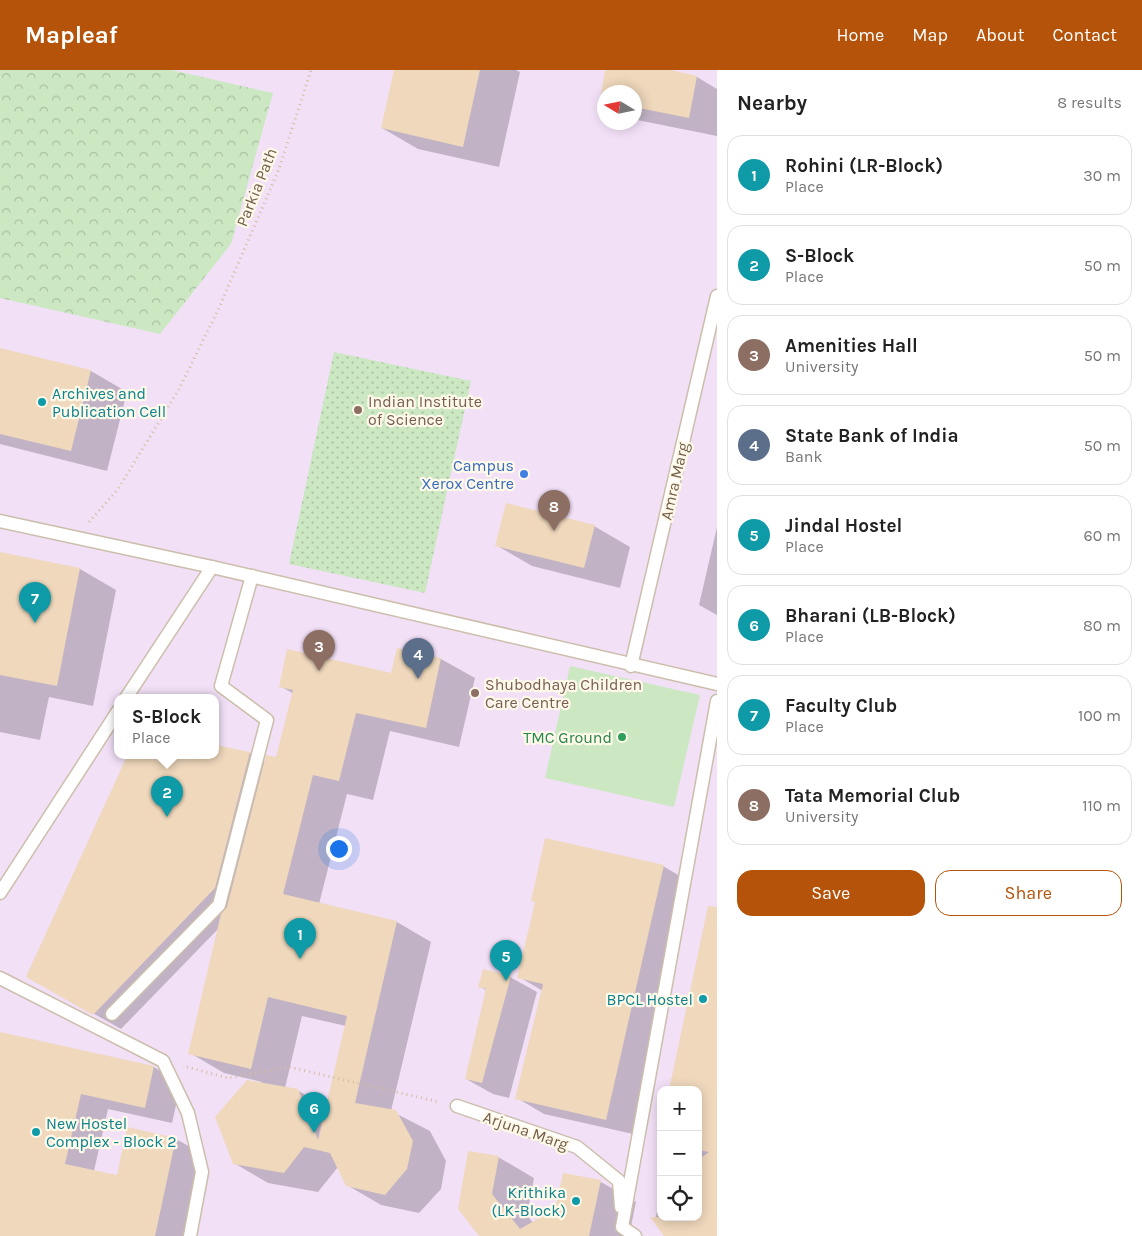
<!DOCTYPE html>
<html lang="en">
<head>
<meta charset="utf-8">
<style>
  :root { --surface:#fff; --page:#f6f6f6; --text:#222; --muted:#767676; --line:#e0e0e0; --accent:#b45309 }
  body { margin:0; font-family:Karla,sans-serif; background:var(--page); color:var(--text) }
  .controls { position:absolute; right:15px; bottom:15px; display:grid; overflow:hidden; border-radius:10px; box-shadow:0 2px 12px #0003 }
  .controls button { width:45px; height:45px; display:grid; place-items:center; padding:0; border:0; border-bottom:1px solid var(--line); background:var(--surface); color:var(--text); font:25px sans-serif }
  .compass { position:absolute; left:597px; top:15px; width:45px; height:45px; border-radius:50%; background:var(--surface); box-shadow:0 2px 12px #0003; rotate:280deg }
  .you { position:absolute; left:338px; top:778px; width:18px; height:18px; margin:-12px; border:4px solid #fff; border-radius:50%; background:#1a73e8; box-shadow:0 0 0 8px #1a73e833 }
  .badge { display:grid; place-items:center; width:32px; height:32px; border-radius:50%; background:var(--accent); color:#fff; font-size:16px; font-weight:700 }
  .pin { position:absolute; translate:-50% -41px; filter:drop-shadow(0 1px 2px #0008) }
  .pin::after { content:''; position:absolute; top:26px; width:18px; height:15px; background:inherit; clip-path:polygon(0 0,100% 0,50% 100%) }
  .popup { position:absolute; left:114px; top:624px; width:105px; height:65px; box-sizing:border-box; display:grid; place-content:center; border-radius:10px; background:var(--surface); filter:drop-shadow(0 1px 4px #0005); font-size:16px; white-space:nowrap; color:var(--muted) }
  .popup b { font-size:19px; color:var(--text) }
  .popup::after { content:''; position:absolute; left:50%; top:100%; margin-left:-10px; border:10px solid transparent; border-top-color:var(--surface) }
  .list { margin:0; padding:0; list-style:none }
  h2 { display:flex; justify-content:space-between; align-items:center; height:65px; margin:0; padding:0 20px; font-size:21px }
  h2 small { font-size:16px; font-weight:400; color:var(--muted) }
  .list li { display:grid; grid-template-columns:32px 1fr auto; gap:15px; align-items:center; box-sizing:border-box; height:80px; margin:0 10px 10px; padding:0 10px; border:1px solid var(--line); border-radius:15px }
  .list b { display:block; font-size:19px; white-space:nowrap }
  .list p { margin:0; font-size:16px; white-space:nowrap; color:var(--muted) }
  .list em { font-size:16px; font-style:normal; color:var(--muted) }
  .actions { display:flex; gap:10px; padding:15px 20px }
  .actions a { flex:1; padding:11px 0; border:1px solid var(--accent); border-radius:15px; text-align:center; font-size:18px; color:var(--accent) }
  .actions .main { background:var(--accent); color:#fff }
  .icon { flex:none; width:28px; height:28px; fill:none; stroke:currentColor; stroke-width:2; stroke-linecap:round; stroke-linejoin:round }
  .map { position:relative; flex:none; width:717px; height:1166px; overflow:hidden }
  header { display:flex; align-items:center; gap:30px; box-sizing:border-box; height:70px; padding:0 25px; background:var(--accent); color:#fff }
  header strong { font-size:24px }
  nav { display:flex; gap:28px; margin-inline-start:auto; font-size:18px }
  main { display:flex }
  aside { flex:1; background:var(--surface) }
  .map>svg:first-child { display:block }
  .education { fill:#f2e0f7; fill-rule:evenodd }
  .grass { fill:#cce8c3 }
  .forest { fill:url(#forest-crowns) }
  .park { fill:url(#park-dots) }
  .shadow { fill:#0003; fill-rule:evenodd }
  .building { fill:#efd8bc }
  .lines { fill:none; stroke-linecap:round; stroke-linejoin:round }
  .lane-casing { stroke:#ccbeab; stroke-width:15 }
  .path { stroke:#d4bca0; stroke-width:3; stroke-dasharray:1 4; stroke-linecap:butt }
  .lane { stroke:#fff; stroke-width:12 }
  .culture-dot { fill:#0f9aa8; stroke:#fef9e9; stroke-width:2 }
  .education-dot { fill:#8d6e63; stroke:#fef9e9; stroke-width:2 }
  .shop-dot { fill:#3f7fe0; stroke:#fef9e9; stroke-width:2 }
  .leisure-dot { fill:#2e9e5b; stroke:#fef9e9; stroke-width:2 }
  .labels { text-anchor:middle; stroke-width:4.5; stroke-linejoin:round; paint-order:stroke }
  .street-label { font-size:16px; fill:#725e4b; stroke:#fef9e9 }
  .culture-label { font-size:16px; fill:#0d838f; stroke:#fef9e9; text-anchor:start }
  .education-label { font-size:16px; fill:#785e54; stroke:#fef9e9; text-anchor:start }
  .shop-label { font-size:16px; fill:#366cbe; stroke:#fef9e9; text-anchor:end }
  .leisure-label { font-size:16px; fill:#27864d; stroke:#fef9e9; text-anchor:end }
</style>
</head>
<body>
<header>
<strong>Mapleaf</strong>
<nav><a>Home</a><a>Map</a><a>About</a><a>Contact</a></nav>
</header>
<main>
<div class="map">
<svg width="717" height="1166" viewBox="0 0 717 1166">
  <defs>
    <pattern id="forest-crowns" width="20" height="18" patternUnits="userSpaceOnUse" patternTransform="scale(1.25)"><rect width="20" height="18" fill="#cce8c3"/><path d="M2 6a3 3 0 1 1 6 0M12 15a3 3 0 1 1 6 0" fill="none" stroke="#aabfa0"/></pattern>
    <pattern id="park-dots" width="8" height="8" patternUnits="userSpaceOnUse" patternTransform="scale(1.25)"><rect width="8" height="8" fill="#cce8c3"/><path d="M2 2h.1M6 6h.1" fill="none" stroke="#aabfa0" stroke-width="1.8" stroke-linecap="round"/></pattern>
  </defs>
  <rect width="100%" height="100%" fill="#fbf5e4"/>
  <!-- education -->
  <path class="education" d="M0,0H717V1166H0ZM604,22H634V52H604ZM118,628H216V686H118ZM661,1020H698V1147H661Z"/>
  <!-- grass -->
  <polygon class="grass" points="570,596 700,625 674,737 545,708"/>
  <!-- forest -->
  <polygon class="forest" points="0,0 172,0 273,23 231,174 160,264 0,228"/>
  <!-- park -->
  <polygon class="park" points="334,282 471,311 425,523 289,494"/>
  <!-- shadow -->
  <g class="shadow">
    <polygon points="395,0 516,0 520,2 499,97 418,79 382,58"/>
    <polygon points="607,0 666,0 697,7 717,19 717,66 637,50 634,49 634,22 604,22 604,31 601,29"/>
    <polygon points="0,279 91,301 127,322 107,401 0,374"/>
    <polygon points="594,456 630,477 620,518 532,496 496,475"/>
    <polygon points="717,457 717,545 699,535"/>
    <polygon points="0,483 80,499 116,520 93,636 49,627 40,670 0,662"/>
    <path d="M441,589L475,608L459,677L390,661L373,730L347,724L319,834L397,852L431,872L391,1041L430,1061L446,1091L441,1119L419,1143L381,1135L347,1115L338,1097L318,1122L268,1113L234,1093L262,1012L224,1003L190,983L220,857L121,959L27,906L128,686H216V676L250,683L266,692L277,688L294,624L280,616L392,604ZM302,946L346,956L327,1037L297,1020L285,1018Z"/>
    <polygon points="663,796 690,812 633,1064 544,1044 517,1028 543,921 519,907"/>
    <polygon points="717,840 717,1166 665,1166 655,1151 661,1120 661,1147 698,1147 702,1089 698,1088 698,1020"/>
    <polygon points="510,907 537,922 509,1028 493,1024 466,1009 486,920 480,917"/>
    <polygon points="0,964 154,997 181,1013 172,1053 108,1039 94,1101 118,1107 176,1069 203,1084 185,1166 0,1166"/>
    <polygon points="498,1087 534,1108 527,1145 533,1153 601,1112 636,1132 629,1166 481,1166"/>
  </g>
  <!-- building -->
  <g class="building">
    <polygon points="394,0 480,0 463,77 381,58"/>
    <polygon points="605,0 671,0 697,6 689,48 634,37 634,22 604,22 604,31 600,30"/>
    <polygon points="0,278 91,300 71,381 0,364"/>
    <polygon points="506,433 595,455 584,498 495,476"/>
    <polygon points="0,482 80,498 57,616 0,605"/>
    <polygon points="397,578 441,588 426,658 356,643 339,711 313,705 283,824 397,851 355,1033 396,1040 413,1071 407,1099 385,1125 346,1116 330,1083 304,1077 284,1103 233,1094 215,1047 247,1010 298,1019 318,1070 347,946 268,927 251,999 188,984 221,844 227,837 266,685 276,687 293,620 279,617 287,579 391,603"/>
    <polygon points="216,675 250,682 215,818 93,945 26,907 127,686 216,686"/>
    <polygon points="545,768 664,795 606,1050 515,1029 543,914 517,908 535,832 531,831"/>
    <polygon points="708,836 717,837 717,1166 664,1166 650,1147 698,1147 698,1090 709,1082 698,1080 698,1020 669,1020"/>
    <polygon points="483,899 511,906 482,1013 465,1009 486,919 478,917"/>
    <polygon points="0,962 154,996 145,1038 81,1024 65,1094 117,1105 127,1057 176,1068 155,1166 0,1166"/>
    <polygon points="468,1081 499,1086 492,1124 520,1159 555,1139 563,1103 601,1110 589,1166 479,1166 458,1139"/>
  </g>
  <g class="lines">
    <!-- lane casing -->
    <g class="lane-casing">
      <g id="lane">
        <polyline points="0,451 212,497 717,614"/>
        <polyline points="631,596 717,226"/>
        <polyline points="126,628 212,497"/>
        <polyline points="0,823 118,641"/>
        <polyline points="0,908 163,991 188,1043 202,1102 190,1166"/>
        <polyline points="112,944 219,835 267,650 221,616 252,506"/>
        <polyline points="457,1036 577,1077 619,1111 621,1137"/>
        <polyline points="635,1166 622,1157 717,631"/>
      </g>
    </g>
    <!-- path -->
    <g class="path">
      <polyline points="89,452 118,419 178,321 218,240 279,99 311,0"/>
      <polyline points="187,997 228,1008 289,997 439,1032"/>
    </g>
    <!-- lane -->
    <use href="#lane" class="lane"/>
  </g>
  <!-- markers -->
  <g class="culture-dot">
    <circle cx="42" cy="332" r="5"/>
    <circle cx="703" cy="929" r="5"/>
    <circle cx="36" cy="1062" r="5"/>
    <circle cx="576" cy="1131" r="5"/>
  </g>
  <g class="education-dot">
    <circle cx="358" cy="340" r="5"/>
    <circle cx="475" cy="623" r="5"/>
  </g>
  <circle class="shop-dot" cx="524" cy="404" r="5"/>
  <circle class="leisure-dot" cx="622" cy="667" r="5"/>
  <g class="labels">
    <!-- street labels -->
    <g class="street-label">
      <text transform="translate(256 117) rotate(-68)" y="6">Parkia Path</text>
      <text transform="translate(674 411) rotate(-77)" y="6">Amra Marg</text>
      <text transform="translate(526 1060) rotate(19)" y="6">Arjuna Marg</text>
    </g>
    <!-- culture labels -->
    <g class="culture-label">
      <text x="52" y="329">Archives and<tspan x="52" dy="18">Publication Cell</tspan></text>
      <text x="693" y="935" text-anchor="end">BPCL Hostel</text>
      <text x="46" y="1059">New Hostel<tspan x="46" dy="18">Complex - Block 2</tspan></text>
      <text x="566" y="1128" text-anchor="end">Krithika<tspan x="566" dy="18">(LK-Block)</tspan></text>
    </g>
    <!-- education labels -->
    <g class="education-label">
      <text x="368" y="337">Indian Institute<tspan x="368" dy="18">of Science</tspan></text>
      <text x="485" y="620">Shubodhaya Children<tspan x="485" dy="18">Care Centre</tspan></text>
    </g>
    <!-- shop labels -->
    <g class="shop-label">
      <text x="514" y="401">Campus<tspan x="514" dy="18">Xerox Centre</tspan></text>
    </g>
    <!-- leisure labels -->
    <g class="leisure-label">
      <text x="612" y="673">TMC Ground</text>
    </g>
  </g>
</svg>
<div class="controls">
<button>+</button>
<button>−</button>
<button><svg class="icon" aria-label="locate" viewBox="0 0 24 24"><circle cx="12" cy="12" r="6"/><path d="M12 2v4M12 18v4M2 12h4M18 12h4"/></svg></button>
</div>
<svg class="compass" viewBox="-18 -18 36 36"><path d="M0-13l5 13h-10z" fill="#e53935"/><path d="M0 13l5-13h-10z" fill="#767676"/></svg>
<div class="you"></div>
<div class="pin badge" style="left:300px;top:889px;background:#0f9aa8">1</div>
<div class="pin badge" style="left:167px;top:747px;background:#0f9aa8">2</div>
<div class="popup"><b>S-Block</b>Place</div>
<div class="pin badge" style="left:319px;top:601px;background:#8d6e63">3</div>
<div class="pin badge" style="left:418px;top:609px;background:#5c6f8a">4</div>
<div class="pin badge" style="left:506px;top:911px;background:#0f9aa8">5</div>
<div class="pin badge" style="left:314px;top:1063px;background:#0f9aa8">6</div>
<div class="pin badge" style="left:35px;top:553px;background:#0f9aa8">7</div>
<div class="pin badge" style="left:554px;top:461px;background:#8d6e63">8</div>
</div>
<aside>
<h2>Nearby<small>8 results</small></h2>
<ul class="list">
<li><span class="badge" style="background:#0f9aa8">1</span><div><b>Rohini (LR-Block)</b><p>Place</p></div><em>30 m</em></li>
<li><span class="badge" style="background:#0f9aa8">2</span><div><b>S-Block</b><p>Place</p></div><em>50 m</em></li>
<li><span class="badge" style="background:#8d6e63">3</span><div><b>Amenities Hall</b><p>University</p></div><em>50 m</em></li>
<li><span class="badge" style="background:#5c6f8a">4</span><div><b>State Bank of India</b><p>Bank</p></div><em>50 m</em></li>
<li><span class="badge" style="background:#0f9aa8">5</span><div><b>Jindal Hostel</b><p>Place</p></div><em>60 m</em></li>
<li><span class="badge" style="background:#0f9aa8">6</span><div><b>Bharani (LB-Block)</b><p>Place</p></div><em>80 m</em></li>
<li><span class="badge" style="background:#0f9aa8">7</span><div><b>Faculty Club</b><p>Place</p></div><em>100 m</em></li>
<li><span class="badge" style="background:#8d6e63">8</span><div><b>Tata Memorial Club</b><p>University</p></div><em>110 m</em></li>
</ul>
<div class="actions"><a class="main">Save</a><a>Share</a></div>
</aside>
</main>
</body>
</html>
